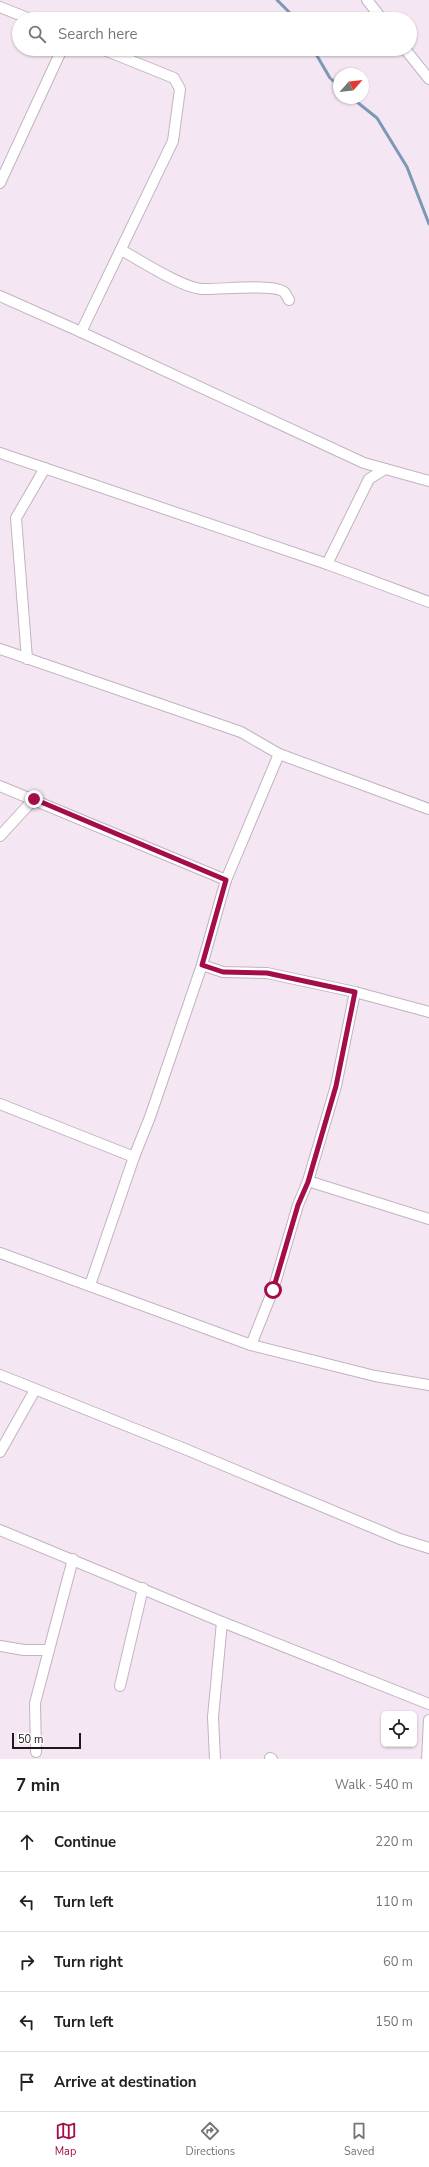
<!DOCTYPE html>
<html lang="en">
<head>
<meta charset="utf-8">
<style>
  :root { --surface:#fff; --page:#f6f6f6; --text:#222; --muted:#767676; --line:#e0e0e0; --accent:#a40d49 }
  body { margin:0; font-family:"Nunito Sans",sans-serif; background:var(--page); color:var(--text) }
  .controls { position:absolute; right:12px; bottom:12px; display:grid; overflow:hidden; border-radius:6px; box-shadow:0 1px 3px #0004 }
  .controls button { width:36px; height:36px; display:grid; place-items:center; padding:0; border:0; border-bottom:1px solid var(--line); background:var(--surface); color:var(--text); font:20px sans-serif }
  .compass { position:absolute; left:333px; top:68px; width:36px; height:36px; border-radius:50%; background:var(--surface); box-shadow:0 1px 3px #0004; rotate:63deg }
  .scale { position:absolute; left:12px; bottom:10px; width:69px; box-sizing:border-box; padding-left:4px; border:2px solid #1e191d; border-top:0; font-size:11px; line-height:14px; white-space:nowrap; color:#1e191d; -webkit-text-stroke:3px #fff; paint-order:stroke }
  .stop { position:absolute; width:12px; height:12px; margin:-9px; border:3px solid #a40d49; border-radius:50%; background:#fff }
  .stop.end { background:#a40d49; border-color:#fff; box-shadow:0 1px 4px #0008 }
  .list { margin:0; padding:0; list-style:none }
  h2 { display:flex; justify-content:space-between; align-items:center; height:52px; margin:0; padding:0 16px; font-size:17px }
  h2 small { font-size:13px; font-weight:400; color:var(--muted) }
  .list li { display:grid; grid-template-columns:26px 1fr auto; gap:12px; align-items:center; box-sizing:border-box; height:60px; padding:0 16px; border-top:1px solid var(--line) }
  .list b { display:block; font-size:15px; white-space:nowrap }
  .list em { font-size:13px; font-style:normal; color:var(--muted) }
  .icon { flex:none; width:22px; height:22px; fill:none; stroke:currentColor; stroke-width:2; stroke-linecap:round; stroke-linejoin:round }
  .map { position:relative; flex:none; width:429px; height:1759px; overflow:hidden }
  .search { position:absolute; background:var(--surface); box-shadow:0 1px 3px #0004; left:12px; right:12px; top:12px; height:44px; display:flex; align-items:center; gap:10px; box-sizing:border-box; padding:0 14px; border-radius:22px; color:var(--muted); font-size:15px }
  .sheet { height:352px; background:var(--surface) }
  nav { display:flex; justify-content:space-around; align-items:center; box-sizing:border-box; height:56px; border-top:1px solid var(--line); background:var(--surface); font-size:11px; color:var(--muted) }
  nav a { display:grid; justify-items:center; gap:2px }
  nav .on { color:var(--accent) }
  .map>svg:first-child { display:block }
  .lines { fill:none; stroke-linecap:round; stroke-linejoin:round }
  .stream { stroke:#7c98b6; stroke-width:3 }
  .minor-casing { stroke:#c1b3bf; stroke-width:12 }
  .minor { stroke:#fff; stroke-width:10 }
  .route { stroke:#a40d49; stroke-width:5 }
</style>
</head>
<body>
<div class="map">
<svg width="429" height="1759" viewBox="0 0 429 1759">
  <rect width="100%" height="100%" fill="#f4e6f2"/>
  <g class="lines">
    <!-- stream -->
    <g class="stream">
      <polyline points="277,0 296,19"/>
      <polyline points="313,49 330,78 339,86"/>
      <polyline points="352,98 377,118 407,167 429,224"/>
    </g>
    <!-- minor casing -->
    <g class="minor-casing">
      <g id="minor">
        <polyline points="367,0 382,19"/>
        <polyline points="0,7 30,19"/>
        <polyline points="405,49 429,79"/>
        <polyline points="0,183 62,49"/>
        <path d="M121,250C140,260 182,288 202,289C218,290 274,283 284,292C286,294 288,298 289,300"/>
        <polyline points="0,296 81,332 364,463 429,481"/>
        <polyline points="81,332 173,141 180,89 174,78 102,49"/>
        <polyline points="0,453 327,564 429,602"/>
        <polyline points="327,564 369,479 385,469"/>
        <polyline points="0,649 241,732 279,754 429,809"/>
        <polyline points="27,659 16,518 45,468"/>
        <polyline points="0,786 226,880"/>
        <polyline points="0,836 34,799"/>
        <polyline points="202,965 223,972 267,973 355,992 429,1012"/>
        <polyline points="0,1104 134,1157"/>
        <polyline points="308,1181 429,1219"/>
        <polyline points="0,1253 251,1345 375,1376 429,1385"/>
        <polyline points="90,1285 134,1157 150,1117 202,965 226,880 279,754"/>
        <polyline points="251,1345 273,1290 298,1205 308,1181 336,1086 355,992"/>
        <polyline points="0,1375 185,1449 400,1539 429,1548"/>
        <polyline points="0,1452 35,1390"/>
        <polyline points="0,1530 222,1622 429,1704"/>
        <polyline points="0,1646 24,1650 49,1650"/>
        <polyline points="120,1686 143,1588"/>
        <polyline points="36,1752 35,1703 73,1559"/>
        <polyline points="270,1758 272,1759"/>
        <polyline points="215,1759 213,1717 222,1622"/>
        <polyline points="427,1759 429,1720"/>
      </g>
    </g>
    <!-- minor -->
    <use href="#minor" class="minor"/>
  </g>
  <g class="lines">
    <!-- route -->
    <polyline class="route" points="34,799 226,880 202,965 223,972 267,973 355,992 336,1086 308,1182 298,1205 273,1290"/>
  </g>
</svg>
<div class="controls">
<button><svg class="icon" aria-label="locate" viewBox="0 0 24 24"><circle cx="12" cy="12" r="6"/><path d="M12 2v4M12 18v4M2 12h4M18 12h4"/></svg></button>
</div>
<svg class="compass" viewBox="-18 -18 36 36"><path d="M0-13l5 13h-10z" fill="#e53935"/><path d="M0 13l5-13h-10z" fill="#767676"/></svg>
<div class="scale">50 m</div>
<div class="stop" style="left:273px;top:1290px"></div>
<div class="stop end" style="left:34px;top:799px"></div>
<div class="search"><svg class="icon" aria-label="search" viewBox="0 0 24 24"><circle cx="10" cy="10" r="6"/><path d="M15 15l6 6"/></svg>Search here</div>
</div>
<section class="sheet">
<h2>7 min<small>Walk · 540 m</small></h2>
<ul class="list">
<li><svg class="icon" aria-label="ahead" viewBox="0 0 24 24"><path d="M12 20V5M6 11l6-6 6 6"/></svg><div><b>Continue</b></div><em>220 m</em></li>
<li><svg class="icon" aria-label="left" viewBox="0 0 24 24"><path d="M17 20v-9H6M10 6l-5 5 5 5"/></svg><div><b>Turn left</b></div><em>110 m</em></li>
<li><svg class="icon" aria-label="right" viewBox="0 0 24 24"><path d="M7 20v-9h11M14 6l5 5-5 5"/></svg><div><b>Turn right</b></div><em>60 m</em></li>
<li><svg class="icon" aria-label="left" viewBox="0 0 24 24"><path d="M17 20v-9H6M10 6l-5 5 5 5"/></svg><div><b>Turn left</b></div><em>150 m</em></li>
<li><svg class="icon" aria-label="arrive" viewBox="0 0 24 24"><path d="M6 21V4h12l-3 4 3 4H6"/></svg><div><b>Arrive at destination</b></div></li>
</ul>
</section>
<nav>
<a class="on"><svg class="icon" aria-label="map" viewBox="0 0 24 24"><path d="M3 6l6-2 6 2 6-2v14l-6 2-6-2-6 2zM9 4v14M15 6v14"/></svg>Map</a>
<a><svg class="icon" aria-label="directions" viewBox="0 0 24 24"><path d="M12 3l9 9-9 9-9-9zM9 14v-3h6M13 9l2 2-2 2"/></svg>Directions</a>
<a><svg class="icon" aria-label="saved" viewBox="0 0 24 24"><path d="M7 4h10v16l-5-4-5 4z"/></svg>Saved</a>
</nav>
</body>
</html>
